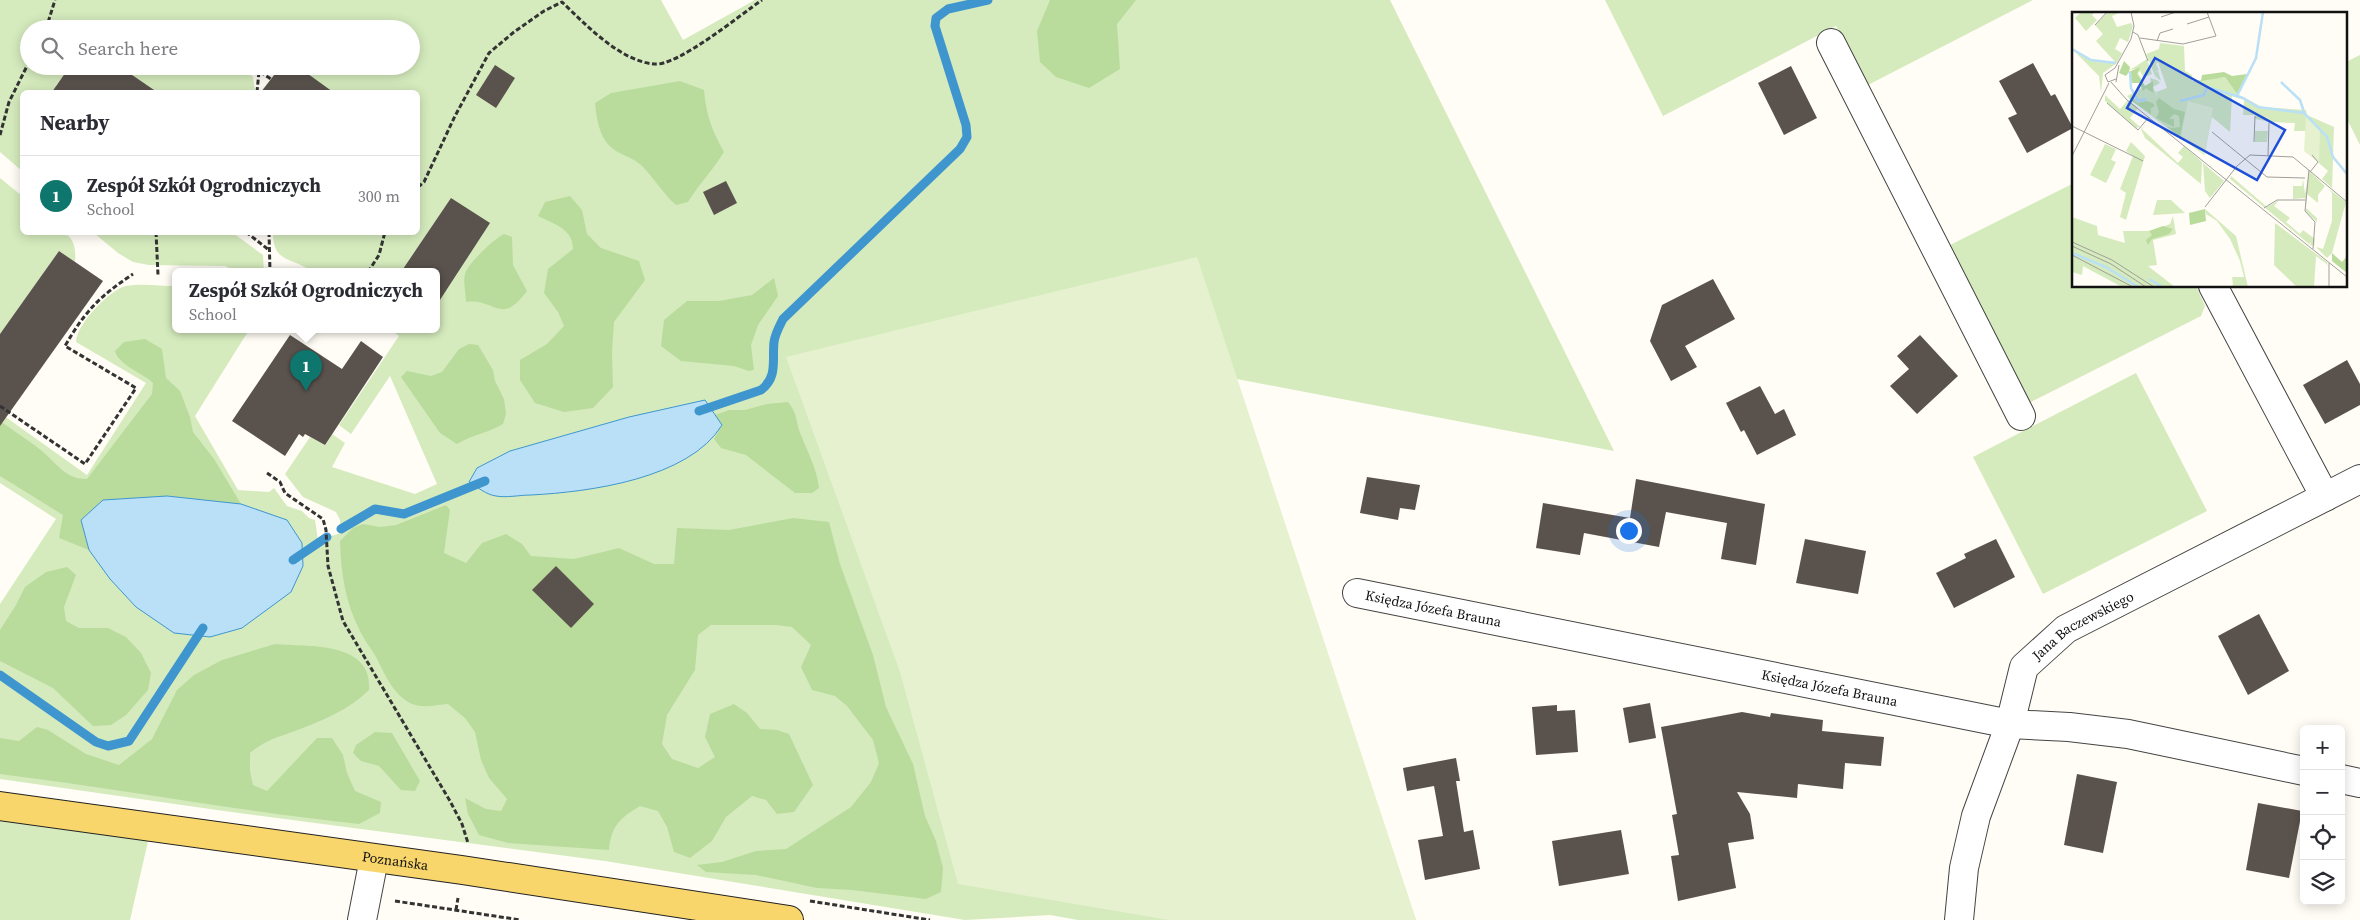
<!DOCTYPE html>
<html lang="en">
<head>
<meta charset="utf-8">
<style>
  :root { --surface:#fff; --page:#f7f7f7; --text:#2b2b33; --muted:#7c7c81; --line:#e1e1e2; --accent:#0f766e }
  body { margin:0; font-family:"Source Serif 4",serif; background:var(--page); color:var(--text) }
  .controls { position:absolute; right:15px; bottom:15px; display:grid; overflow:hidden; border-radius:8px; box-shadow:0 2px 12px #0003 }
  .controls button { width:45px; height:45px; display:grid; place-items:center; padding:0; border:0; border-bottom:1px solid var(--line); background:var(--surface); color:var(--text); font:25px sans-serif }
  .you { position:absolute; left:1628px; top:530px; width:18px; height:18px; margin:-12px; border:4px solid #fff; border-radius:50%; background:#1a73e8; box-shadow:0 0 0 8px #1a73e833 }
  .badge { display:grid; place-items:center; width:32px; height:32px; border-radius:50%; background:var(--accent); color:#fff; font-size:16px; font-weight:700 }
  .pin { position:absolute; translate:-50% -41px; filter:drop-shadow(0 1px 2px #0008) }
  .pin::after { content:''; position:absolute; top:26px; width:18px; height:15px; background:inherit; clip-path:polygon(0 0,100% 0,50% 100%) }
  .popup { position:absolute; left:172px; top:268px; width:268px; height:65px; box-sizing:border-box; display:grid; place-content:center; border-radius:8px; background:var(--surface); filter:drop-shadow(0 1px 4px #0005); font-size:16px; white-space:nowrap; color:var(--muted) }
  .popup b { font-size:19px; color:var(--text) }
  .popup::after { content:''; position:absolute; left:50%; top:100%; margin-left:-10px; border:10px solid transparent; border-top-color:var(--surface) }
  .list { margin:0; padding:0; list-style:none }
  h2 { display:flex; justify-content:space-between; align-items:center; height:65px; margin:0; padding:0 20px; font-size:21px }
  h2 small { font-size:16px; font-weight:400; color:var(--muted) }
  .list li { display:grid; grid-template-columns:32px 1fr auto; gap:15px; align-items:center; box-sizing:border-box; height:80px; padding:0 20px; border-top:1px solid var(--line) }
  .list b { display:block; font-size:19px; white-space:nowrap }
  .list p { margin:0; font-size:16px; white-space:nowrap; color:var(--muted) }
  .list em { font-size:16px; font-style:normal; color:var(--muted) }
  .icon { flex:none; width:28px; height:28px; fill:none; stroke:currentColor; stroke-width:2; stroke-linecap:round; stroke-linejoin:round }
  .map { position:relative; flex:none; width:2360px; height:920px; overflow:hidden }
  .search { position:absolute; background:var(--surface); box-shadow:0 2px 12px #0003; left:20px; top:20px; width:400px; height:55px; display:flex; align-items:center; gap:12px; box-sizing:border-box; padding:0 18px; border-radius:28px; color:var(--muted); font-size:19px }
  .panel { position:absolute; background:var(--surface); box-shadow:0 2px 12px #0003; left:20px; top:90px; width:400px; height:145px; border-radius:8px }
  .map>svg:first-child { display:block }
  .green { fill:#d5ebbd }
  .forest { fill:#b9dc9c }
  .pitch { fill:#e6f2cf }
  .water { fill:#b9e0f7; stroke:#3f96cf }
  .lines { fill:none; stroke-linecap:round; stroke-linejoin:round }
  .stream { stroke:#3f96cf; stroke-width:9 }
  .building { fill:#5a524d }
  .minor-casing { stroke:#444; stroke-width:30 }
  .major-casing { stroke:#222; stroke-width:30 }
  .path { stroke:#333; stroke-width:3; stroke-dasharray:5 2.5; stroke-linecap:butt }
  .minor { stroke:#fff; stroke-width:28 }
  .major { stroke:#f9d66b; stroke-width:28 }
  .labels { text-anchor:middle; stroke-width:5; stroke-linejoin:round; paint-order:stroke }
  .street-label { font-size:14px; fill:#111; stroke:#fff }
  .inset-river { fill:none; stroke:#b9e0f7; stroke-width:2.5 }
  .inset-road { fill:none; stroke:#a09f9a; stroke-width:1 }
  .view { fill:#1d4ed8; fill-opacity:0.15; stroke:#1d4ed8; stroke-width:2.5 }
  .inset-edge { fill:none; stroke:#111; stroke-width:2.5 }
</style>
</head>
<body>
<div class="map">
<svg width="2360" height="920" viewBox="0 0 2360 920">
  <rect width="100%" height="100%" fill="#fffdf5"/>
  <!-- green -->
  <g class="green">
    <path d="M0,0H661L683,40L755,0H1390L1614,451L1237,379L1416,920H1078L1050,915L965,920L605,861L224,811L0,779V604L56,519L0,483V413L87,475L146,383L76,342C76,325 109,290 126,286C142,283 160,286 176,286V330H249L195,416L238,490L269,492L274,488L287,506L302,511L309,518L315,520L318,540L341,533L340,520L336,512L303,497L285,474L310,437L325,445L332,434L345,443L332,467L415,494L437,484L390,376L351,434L339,425L399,336L391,330H436V272H313C293,257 273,264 273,233L418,232V92H325L327,89L297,66H411V29H29V66H70L56,86L65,92H22V171L0,152Z"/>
    <polygon points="1605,0 2033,0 1866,86 1836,26 1663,116"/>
    <polygon points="2360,55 2360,145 2346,117 2346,62"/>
    <polygon points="119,66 255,66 250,74 253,77 255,92 157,92"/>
    <path d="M0,178L22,196V232L65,233C75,240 76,250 75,262L59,251L0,334Z"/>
    <polygon points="2074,183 2074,286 2196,286 2205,306 2201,316 2027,404 1946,247"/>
    <polygon points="94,233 233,233 263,255 264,272 238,272 225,266 149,265 133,262 118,253"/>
    <polygon points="2136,373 2207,511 2043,594 1973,457"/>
    <polygon points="0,806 151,828 130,920 0,920"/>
  </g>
  <!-- forest -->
  <g class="forest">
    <polygon points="1050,0 1136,0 1117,24 1120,69 1089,88 1056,77 1040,62 1037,31"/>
    <path d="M680,81L704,90C706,114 712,131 724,152C713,170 699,184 688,202L676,205C663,194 655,179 643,167C635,159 629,158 620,153C600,144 597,122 595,103L611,93Z"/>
    <path d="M570,196L582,210L587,234L601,248L639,261L645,280L614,322L612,352L613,387L593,408L564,412L535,403L520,380V360L547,344L564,326L558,312L544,293L548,269L573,249C573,228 553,224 538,216L545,202Z"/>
    <path d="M504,234L512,237L513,265L527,291C500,327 496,298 466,302C466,294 463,281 465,274C468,263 494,239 504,234Z"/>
    <polygon points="774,278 778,296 758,325 751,345 754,370 749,371 734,366 681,361 661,346 664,320 687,301 719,301 752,295"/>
    <path d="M145,339L162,349L166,378L180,391L190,417L193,432L214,459L241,504L167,496L81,520L89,550L59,538L63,515L0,476V421C14,431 28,440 42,451C56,463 67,480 87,479L152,394L153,383C142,372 119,366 115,351L124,342Z"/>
    <path d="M469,344L478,345L493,370L495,381L504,399L506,414L503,424C488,433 472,435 457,444L440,433L401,377L407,371L431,376L442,372L459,349Z"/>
    <path d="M788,402C799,416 795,421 801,435C808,453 817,469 819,488L812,493H795L746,455L721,448L714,439L722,425L715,415L729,410H745L767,404Z"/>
    <path d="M446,505L450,510L444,553L466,563L482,543L506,534L522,544L531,556L574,559L619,548L654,564H674L677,528L729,530L793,518L829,522L840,564L873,655L886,707L913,764L925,816L936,841L943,868L941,892L926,899L852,890L817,888L756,875L706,872L697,865L722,862L756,851L786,849L851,807L871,782L879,763L873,740L847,706L835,696L812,690L801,667L811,645L792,627L776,625H711L698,635L695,670L667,715L662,744L672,759L698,768L715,757L705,737L710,714L734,704L747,713L760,729L777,730L789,734L813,785L794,812L777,814L766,800L752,796L726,817L712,841L690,858L674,852L667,827L658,811L640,806C620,818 611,826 609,850L508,843L479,835L468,814L465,798L486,809L501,811L507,799L489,778L481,760L475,732L465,718L448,704C436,705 421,709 410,703C392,693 385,674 376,657C371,648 364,640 360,631C345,602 341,573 340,541L353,528L363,524L380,527L396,525Z"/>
    <polygon points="67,567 76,575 64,607 66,621 79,628 108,628 126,637 141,653 151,673 148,690 126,715 111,725 93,726 53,688 0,661 0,630 16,605 25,587 46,572"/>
    <path d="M275,644C309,647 373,641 369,690C349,710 321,721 295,731C278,737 264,741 250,753V771L253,785L267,791L317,738H332L343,755L347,773L355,791L381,802L380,813L359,824C239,811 120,789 0,774V738L19,741L37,727L48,730L86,754L119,765L152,739L177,690L194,675L222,660Z"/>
    <polygon points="375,732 392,733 420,781 415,791 401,790 379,766 361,761 353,753 356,745"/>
  </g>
  <!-- pitch -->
  <polygon class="pitch" points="1197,257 1416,920 1169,920 958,884 900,672 786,357"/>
  <!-- water -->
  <g class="water">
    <path d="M705,400L722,425C689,479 589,492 531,495C520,495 506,498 496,496C487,495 477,487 469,482L477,468L510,451L629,417Z"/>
    <polygon points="167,496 241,504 287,520 302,543 303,566 291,592 242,628 210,637 174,633 136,607 110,579 89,550 81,520 103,500"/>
  </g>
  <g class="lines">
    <!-- stream -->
    <g class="stream">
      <path d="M699,411L761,390C778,377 772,361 774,342C775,334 779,327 783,319L960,149L967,137L966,125L935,26L936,18L948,9L988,0"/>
      <polyline points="341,529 375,509 404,514 485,481"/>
      <polyline points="293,560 327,537"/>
      <polyline points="0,675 96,742 108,746 129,741 203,628"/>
    </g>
  </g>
  <!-- building -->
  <g class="building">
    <polygon points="2033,63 2051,96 2055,94 2073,128 2027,153 2008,118 2017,114 1999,81"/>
    <polygon points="495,65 515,78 496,108 476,95"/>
    <polygon points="70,66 119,66 157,92 52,92"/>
    <polygon points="281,66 297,66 333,92 261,92"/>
    <polygon points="1791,66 1817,118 1784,135 1758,83"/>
    <polygon points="726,181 737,203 714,215 703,192"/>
    <polygon points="451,198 490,223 436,306 436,272 401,272"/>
    <polygon points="59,251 103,281 0,426 0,334"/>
    <polygon points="1713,279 1735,319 1685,346 1697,367 1671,381 1650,341 1662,305"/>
    <polygon points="290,335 342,369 361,341 383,357 325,445 305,434 303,437 299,434 285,456 232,421"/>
    <polygon points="1920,335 1958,376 1917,414 1890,386 1909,369 1897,356"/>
    <polygon points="2347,360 2360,384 2360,405 2325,424 2303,385"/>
    <polygon points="1760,386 1775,414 1784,409 1796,435 1757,455 1744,430 1741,432 1726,403"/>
    <polygon points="1367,477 1420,485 1415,510 1400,508 1398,520 1360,513"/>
    <polygon points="1636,479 1765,504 1756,565 1721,559 1727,523 1666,512 1659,547 1584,533 1580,555 1536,548 1543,503 1630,518"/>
    <polygon points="1805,539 1866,551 1858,594 1796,583"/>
    <polygon points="1996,539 2015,577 1954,608 1936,573 1966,558 1964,554"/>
    <polygon points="556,566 594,604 571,628 532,590"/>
    <polygon points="2259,614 2289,671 2248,695 2218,636"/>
    <polygon points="1650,703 1656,738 1629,743 1623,708"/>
    <polygon points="1557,705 1557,711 1575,710 1578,752 1536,755 1532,707"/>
    <polygon points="1742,712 1770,717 1771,713 1823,720 1822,731 1884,737 1881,766 1845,763 1843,789 1798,784 1797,798 1737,792 1750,814 1754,839 1728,843 1736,888 1678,901 1671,856 1679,855 1672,815 1677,814 1661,727"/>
    <polygon points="1456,758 1460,781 1456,781 1464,832 1473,830 1480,869 1425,880 1418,840 1443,836 1434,786 1407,791 1403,768"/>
    <polygon points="2077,774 2117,782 2103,853 2064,845"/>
    <polygon points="2258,803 2302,811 2289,878 2246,870"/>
    <polygon points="1621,830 1629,874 1559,886 1552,841"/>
  </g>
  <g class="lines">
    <!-- minor casing -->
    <g class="minor-casing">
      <g id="minor">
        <polyline points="1831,43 2021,416"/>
        <polyline points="2213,286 2325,497"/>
        <path id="s1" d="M1357,593L2010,724L2069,727L2128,734L2304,771"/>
        <polyline points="2341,779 2360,783"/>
        <polyline points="362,920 374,859"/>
        <path id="s2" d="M1959,920L1964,868L1976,816L2010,724L2024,667L2066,629L2360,479"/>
      </g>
    </g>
    <!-- major casing -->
    <g class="major-casing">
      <g id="major">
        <path id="s3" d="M0,806L462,870L789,920"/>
      </g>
    </g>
    <!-- path -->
    <g class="path">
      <polyline points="46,29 55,0"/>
      <polyline points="257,92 259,71 271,79"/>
      <polyline points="0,135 9,102 29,62"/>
      <path d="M418,187L424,182L455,116L489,53L514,32L544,11L562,2C586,25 620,61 654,64C677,67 740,15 762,0"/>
      <polyline points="156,232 158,275"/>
      <polyline points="246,232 269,250"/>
      <polyline points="269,232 270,272"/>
      <polyline points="368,272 379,255 385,232"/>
      <path d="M0,406L85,464L136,388L65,346C85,311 100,296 133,274"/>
      <polyline points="267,473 280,482 285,493 323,519 326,530 328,566 343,621 450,801 462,824 468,843"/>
      <polyline points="395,901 521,920"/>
      <polyline points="810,901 930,920"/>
      <polyline points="456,910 458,898"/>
    </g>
    <!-- minor -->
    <use href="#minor" class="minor"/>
    <!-- major -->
    <use href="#major" class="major"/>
  </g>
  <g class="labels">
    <!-- street labels -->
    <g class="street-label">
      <text dy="5" stroke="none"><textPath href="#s1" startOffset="78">Księdza Józefa Brauna</textPath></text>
      <text dy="5" stroke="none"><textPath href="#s2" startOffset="335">Jana Baczewskiego</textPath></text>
      <text dy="5" stroke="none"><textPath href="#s1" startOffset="482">Księdza Józefa Brauna</textPath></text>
      <text dy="5" stroke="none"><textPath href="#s3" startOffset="399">Poznańska</textPath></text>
    </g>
  </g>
  <!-- overview -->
  <g transform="translate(2072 12)">
    <rect width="275" height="275" fill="#fffdf5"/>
    <path d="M9,0H23L20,3L25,8L14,19L3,6ZM36,0H49L40,4L45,15L59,11L61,14L56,30L48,26L43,37L50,41L45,51L31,61L29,81L27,64L0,37L19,48L44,51L24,29L31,22L23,13ZM88,31L112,34L113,59L120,63V69L153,65L165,82L190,95L234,98L235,103L262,115L260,176L250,167L256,159L247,151L233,130V119H222L223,111L199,110L183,107V103H171L172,88L160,84L158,120L140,105L132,143L58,88L55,84L70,76L63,62L64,57L58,58L75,47L80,62L71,65L68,59L66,61L73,74L79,71L78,66L85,68L88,71L81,75L86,85L84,80L95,76L86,50L84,52L87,58L82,60L86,59L89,69L83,64L74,42L87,37ZM33,83L48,97L56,88L66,96L58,106L68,115L64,116L33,89ZM73,113L70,117L106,151L111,145L106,141L112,134L130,150L129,172L73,126L69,117ZM183,119H196L195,130H183ZM59,130L73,144L54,208L48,205L54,181L48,177L61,144L54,139ZM33,132L44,137L39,148L44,150L34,171L18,163ZM131,151L152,169L138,186L133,179ZM237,159L253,174L246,183V191L235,182L234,196L245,206V210L234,200L233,186L221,187V174H230L231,167L233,182ZM159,164L195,195L207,188L202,194L218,206L214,210L228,222L231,218L243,227L242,234L238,233L239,230L237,232L158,167ZM257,177L274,190L260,241L255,246L244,235L251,237L260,209V181ZM85,188H99L113,201L81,203ZM133,197L164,224L176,275H156L161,273L160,265H172L168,249L158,227L145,209L134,202ZM101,204L104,222L81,228L85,253L76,254L103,275H50L11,254L10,263L0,260V205L25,214L26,223L53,231L51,219H78L98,212ZM203,211L255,250L256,253L244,244L242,275H225L202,253Z" fill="#d5ebbd"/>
    <path d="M52,49L58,55L57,60L68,55L65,62L73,74L81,69V81L74,76L71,79L68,71H60L57,60L54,64L47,61ZM152,60L160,64L175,62L165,82L153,65L129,69L130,63ZM58,84L66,91L75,89L82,92V95L73,97L79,96V102L59,88ZM87,86L102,97L113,100L108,124L95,115L101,116L108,115L107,104L102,102L97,107H102V115L84,106L87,100L84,90ZM133,197L134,209L118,213L117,201ZM91,214L101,217L97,222L80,227L76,233L74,228L80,223L77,219ZM260,241L270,250L275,244V261L260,249Z" fill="#b9dc9c"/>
    <path d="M116,89L141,96L133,143L109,124ZM234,104L248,118L247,151L232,139Z" fill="#e6f2cf"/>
    <path class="inset-river" d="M0,37L19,48L44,51M58,60L59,76L66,89L74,87M209,70L228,88L232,100M165,84L184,46L191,0M108,89L132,83L135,75L171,86L186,95L232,101L255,125L261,145L275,162M0,241L34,255L66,275M77,267L90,275"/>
    <path class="inset-road" d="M89,5L104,0M115,12L137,5M23,13L35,0M61,20L66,23L76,49M68,26L111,32L144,24L135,0M85,29L88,21L101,17M44,67L36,70L33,63L43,56L59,27L62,14L59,0M39,70L55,88L275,265M44,70L47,53M35,91L66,118L77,105M0,114L71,149M140,120L195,165L233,166M182,130L183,104M0,144L37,71M196,144L197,111M237,158L233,199L243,210L241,237M238,160L246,150L240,143M133,195L165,154L178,143L221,145L275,190M192,196L205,188H233M0,230L40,248L82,275M0,234L39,252L74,275M0,243L61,275M257,275V251"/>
    <path class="view" d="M83,46L213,118L185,168L55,96Z"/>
    <rect width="275" height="275" class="inset-edge"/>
  </g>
</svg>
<div class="controls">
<button>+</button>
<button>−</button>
<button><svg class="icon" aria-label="locate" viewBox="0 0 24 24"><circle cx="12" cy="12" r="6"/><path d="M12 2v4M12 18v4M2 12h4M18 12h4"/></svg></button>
<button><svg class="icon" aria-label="layers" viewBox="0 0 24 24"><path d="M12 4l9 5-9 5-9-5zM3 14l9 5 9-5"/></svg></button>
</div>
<div class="you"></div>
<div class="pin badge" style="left:306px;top:391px">1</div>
<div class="popup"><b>Zespół Szkół Ogrodniczych</b>School</div>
<div class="search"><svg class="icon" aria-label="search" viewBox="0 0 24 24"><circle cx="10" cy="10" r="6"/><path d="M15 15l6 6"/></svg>Search here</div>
<section class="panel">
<h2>Nearby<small></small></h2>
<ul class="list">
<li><span class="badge">1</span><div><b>Zespół Szkół Ogrodniczych</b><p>School</p></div><em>300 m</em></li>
</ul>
</section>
</div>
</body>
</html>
